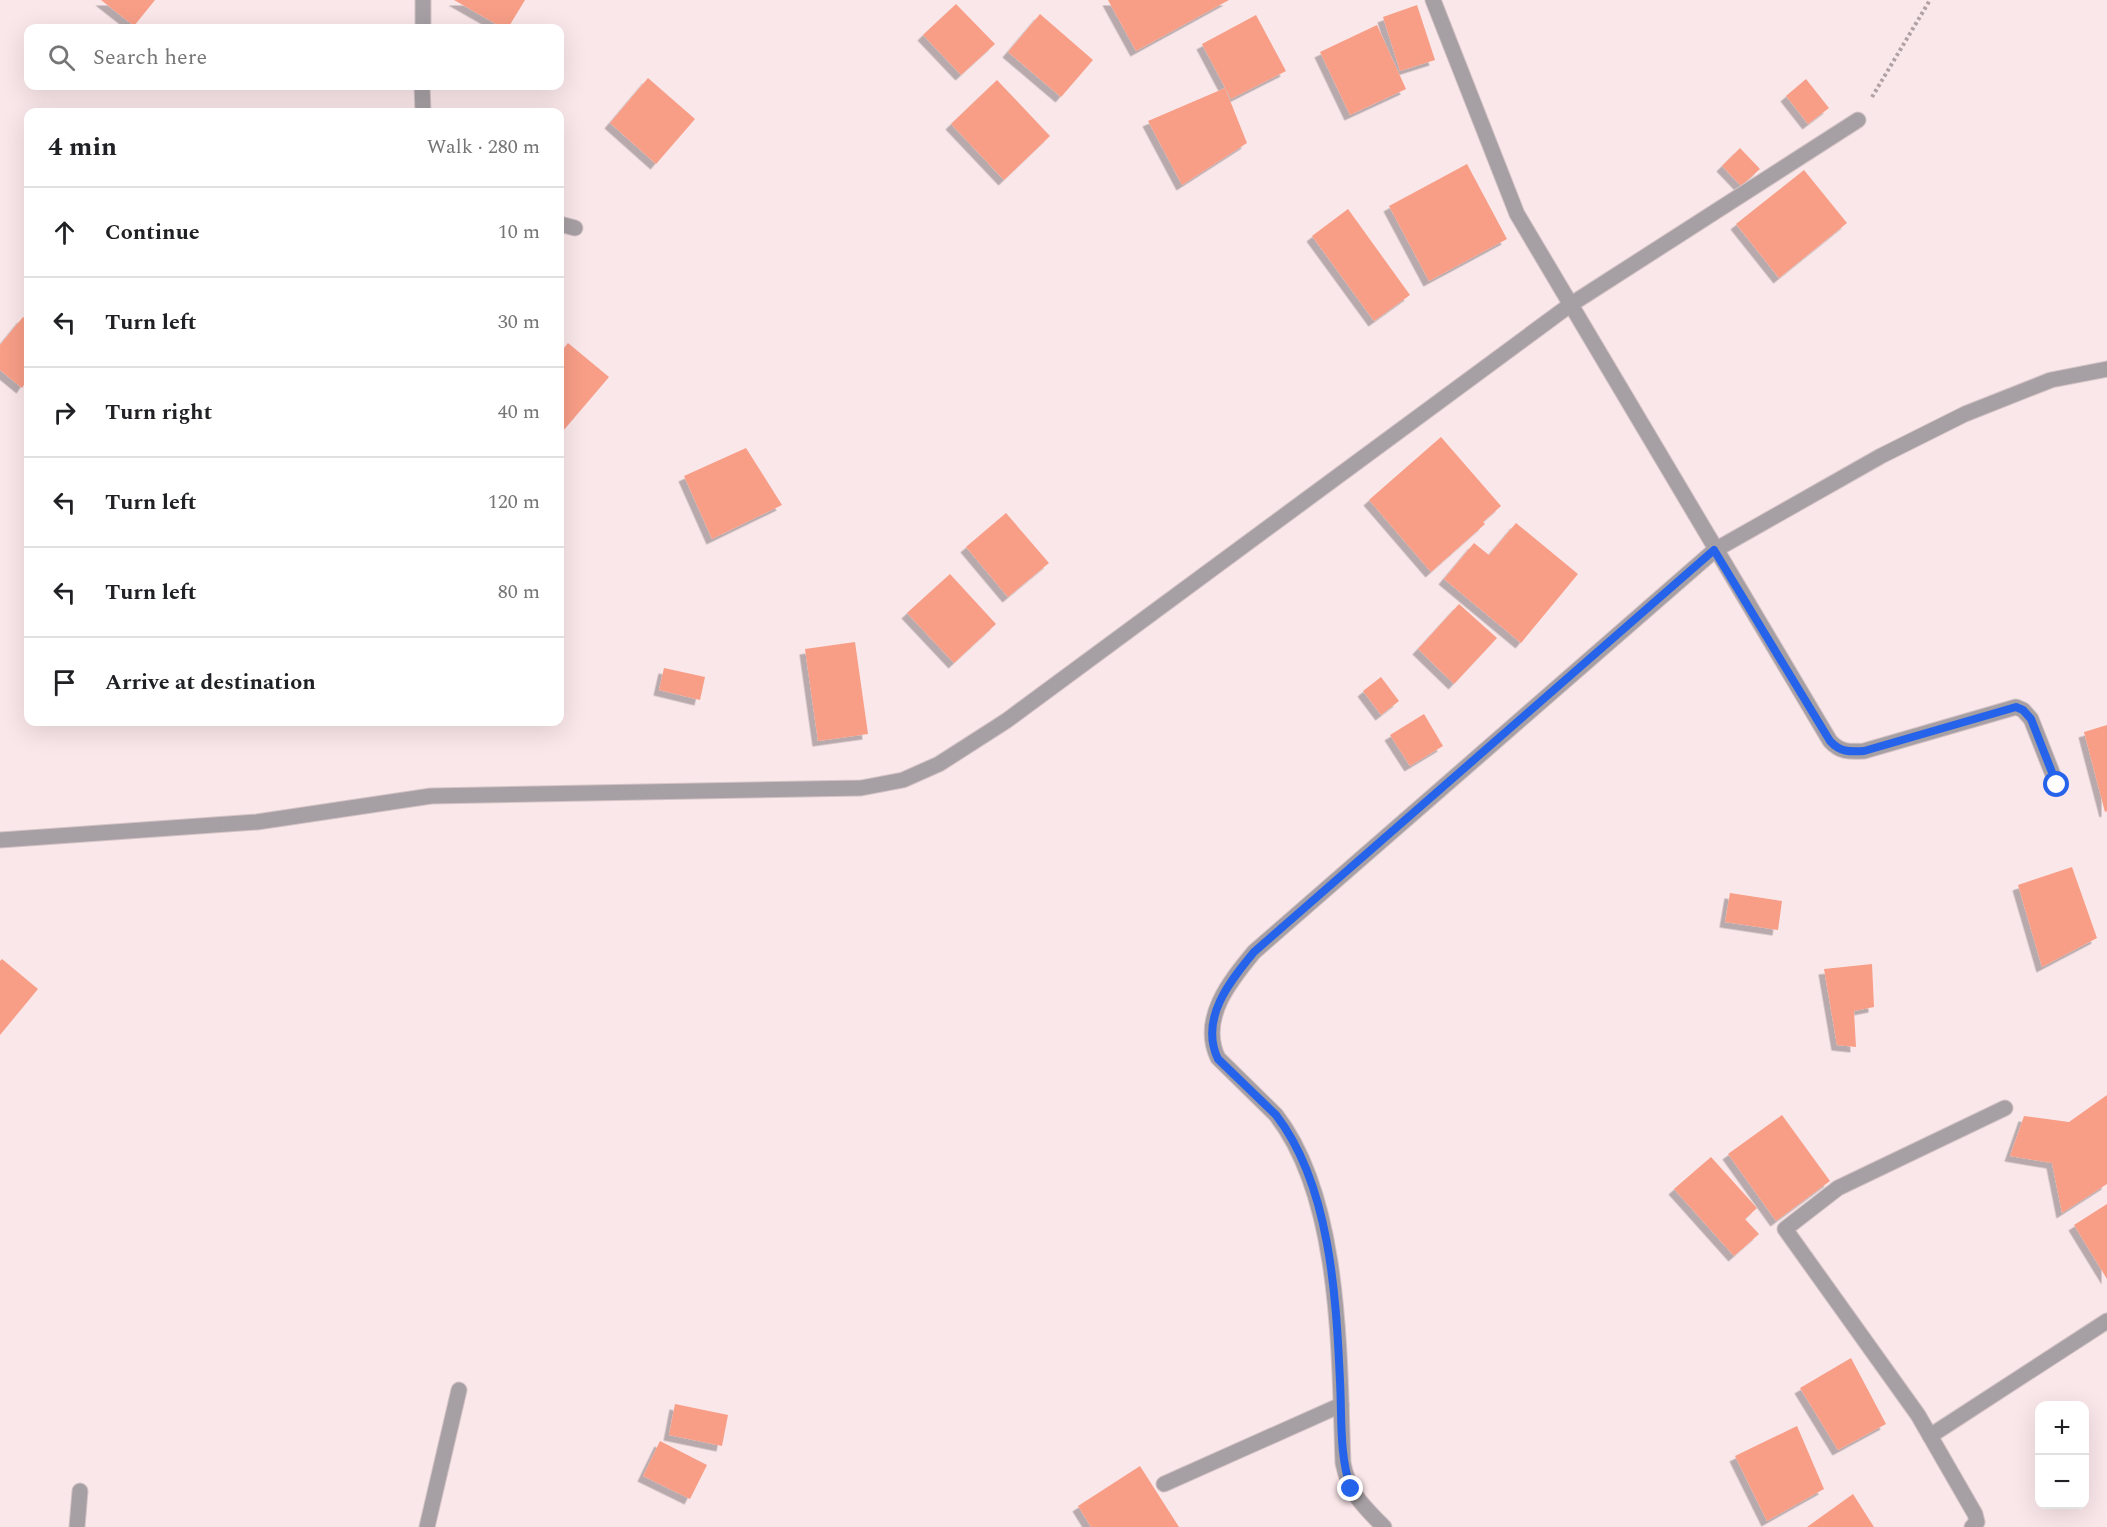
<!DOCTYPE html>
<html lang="en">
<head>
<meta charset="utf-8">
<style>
  :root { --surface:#fff; --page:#f6f6f6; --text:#202124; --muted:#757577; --line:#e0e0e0 }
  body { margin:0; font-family:Spectral,serif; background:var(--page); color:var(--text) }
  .controls { position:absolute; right:18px; bottom:18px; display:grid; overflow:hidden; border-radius:12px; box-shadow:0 6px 24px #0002 }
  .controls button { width:54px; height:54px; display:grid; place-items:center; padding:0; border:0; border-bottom:2px solid var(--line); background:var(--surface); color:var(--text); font:30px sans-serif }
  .stop { position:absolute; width:18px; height:18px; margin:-14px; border:4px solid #2563eb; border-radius:50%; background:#fff }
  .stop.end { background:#2563eb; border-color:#fff; box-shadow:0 2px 6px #0008 }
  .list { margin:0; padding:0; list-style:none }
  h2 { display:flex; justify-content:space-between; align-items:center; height:78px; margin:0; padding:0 24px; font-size:26px }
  h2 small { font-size:20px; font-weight:400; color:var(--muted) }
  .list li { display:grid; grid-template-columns:39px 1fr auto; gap:18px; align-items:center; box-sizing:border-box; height:90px; padding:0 24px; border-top:2px solid var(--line) }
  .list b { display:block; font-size:22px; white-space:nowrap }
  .list em { font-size:20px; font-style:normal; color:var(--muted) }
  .icon { flex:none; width:33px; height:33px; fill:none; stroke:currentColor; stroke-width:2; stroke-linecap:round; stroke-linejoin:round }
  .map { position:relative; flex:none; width:2107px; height:1527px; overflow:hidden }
  .search { position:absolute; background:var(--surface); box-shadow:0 6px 24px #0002; left:24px; top:24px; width:540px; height:66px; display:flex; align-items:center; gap:15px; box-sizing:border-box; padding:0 21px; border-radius:12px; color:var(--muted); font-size:22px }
  .panel { position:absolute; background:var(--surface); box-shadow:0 6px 24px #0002; left:24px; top:108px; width:540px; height:618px; border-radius:12px }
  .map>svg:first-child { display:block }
  .building { fill:#f89e87; filter:url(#shadow) }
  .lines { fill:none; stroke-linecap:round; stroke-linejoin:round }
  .minor-casing { stroke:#d4c3c6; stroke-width:17 }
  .path { stroke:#b0a2a4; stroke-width:4; stroke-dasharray:3 3; stroke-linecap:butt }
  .minor { stroke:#a69fa3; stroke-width:15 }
  .route { stroke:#2563eb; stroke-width:8 }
</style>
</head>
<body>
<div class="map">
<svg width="2107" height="1527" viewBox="0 0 2107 1527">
  <defs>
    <filter id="shadow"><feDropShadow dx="-5.5" dy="5.5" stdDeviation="0" flood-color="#0004"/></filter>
  </defs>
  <rect width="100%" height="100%" fill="#fae7ea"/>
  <!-- building -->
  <g class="building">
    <polygon points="101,0 155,0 134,26"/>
    <polygon points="454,0 525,0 508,28 503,28"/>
    <polygon points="1108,0 1229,0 1136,51"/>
    <polygon points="956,4 995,44 961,75 923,35"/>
    <polygon points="1417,5 1435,60 1400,71 1383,17"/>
    <polygon points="1040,14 1093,60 1061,97 1008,52"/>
    <polygon points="1256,15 1286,71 1231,99 1202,44"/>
    <polygon points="1377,25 1406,89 1350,115 1320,52"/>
    <polygon points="648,78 695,119 656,164 610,123"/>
    <polygon points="1806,79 1829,108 1808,124 1786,96"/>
    <polygon points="997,80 1050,136 1004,180 951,124"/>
    <polygon points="1225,88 1247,143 1182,185 1148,121"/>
    <polygon points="1740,148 1760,169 1741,186 1722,166"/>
    <polygon points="1467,164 1507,239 1429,281 1389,206"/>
    <polygon points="1804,170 1847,223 1779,278 1736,224"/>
    <polygon points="1348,209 1410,295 1374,321 1312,236"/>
    <polygon points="23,317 28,321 28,379 22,388 0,370 0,345"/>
    <polygon points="568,343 609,377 563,431 560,429 560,353"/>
    <polygon points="1441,437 1501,506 1483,522 1485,524 1431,572 1369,500"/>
    <polygon points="746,448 782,505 712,539 684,476"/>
    <polygon points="1006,513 1049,563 1008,597 966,547"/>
    <polygon points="1516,523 1578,574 1521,643 1444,579 1474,543 1489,555"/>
    <polygon points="950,574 996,624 954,663 907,613"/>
    <polygon points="1459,604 1497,638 1454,684 1418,649"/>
    <polygon points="855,642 868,734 818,741 805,649"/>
    <polygon points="664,668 705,677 700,700 659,690"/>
    <polygon points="1381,677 1399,701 1381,715 1363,691"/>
    <polygon points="1424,714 1443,746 1410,766 1390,735"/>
    <polygon points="2107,725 2107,811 2105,812 2084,732"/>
    <polygon points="2072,867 2097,938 2042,967 2018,885"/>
    <polygon points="1730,893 1782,901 1778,930 1725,922"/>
    <polygon points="2,959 38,989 0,1035 0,961"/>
    <polygon points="1872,964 1874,1007 1854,1011 1856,1047 1837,1045 1824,969"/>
    <polygon points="2107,1095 2107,1184 2062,1213 2052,1163 2010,1156 2024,1116 2069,1122"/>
    <polygon points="1782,1115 1830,1181 1776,1221 1728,1154"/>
    <polygon points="1711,1157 1757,1208 1745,1219 1759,1234 1734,1256 1674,1189"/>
    <polygon points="2107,1204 2107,1279 2074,1225"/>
    <polygon points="1851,1358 1886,1424 1838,1450 1800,1388"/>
    <polygon points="675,1404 728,1415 722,1446 669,1435"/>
    <polygon points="1797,1426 1824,1489 1767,1521 1735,1456"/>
    <polygon points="660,1441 707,1465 690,1499 643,1476"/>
    <polygon points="1140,1466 1179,1527 1091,1527 1078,1506"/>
    <polygon points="1853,1494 1874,1527 1807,1527"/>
  </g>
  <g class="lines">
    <!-- minor casing -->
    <g class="minor-casing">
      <g id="minor">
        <path d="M1433,0L1517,214L1830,741C1840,752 1849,752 1864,751L2016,707L2023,710L2031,719L2057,785"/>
        <polyline points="423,28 423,0"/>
        <polyline points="422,86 423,112"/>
        <polyline points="560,224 575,228"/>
        <polyline points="0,840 257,822 431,796 861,788 903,780 939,764 1006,721 1570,305 1858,120"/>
        <polyline points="1930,1436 2107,1321"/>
        <polyline points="1164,1484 1341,1405"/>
        <polyline points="77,1527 80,1491"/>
        <polyline points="427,1527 459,1390"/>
        <path d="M1384,1527C1363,1506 1349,1493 1343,1463C1339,1358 1342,1200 1276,1115L1218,1058C1199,1019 1230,981 1254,952L1715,550L1881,456L1965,414L2051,380L2107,369"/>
        <polyline points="1972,1527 1977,1522 1975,1514 1918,1415 1785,1229 1838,1188 2005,1108"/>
      </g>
    </g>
    <!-- path -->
    <polyline class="path" points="1872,97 1930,0"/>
    <!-- minor -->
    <use href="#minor" class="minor"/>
  </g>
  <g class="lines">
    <!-- route -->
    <path class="route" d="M1351,1489C1339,1455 1342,1417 1340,1381C1336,1295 1330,1185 1276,1115L1218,1059C1199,1019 1230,981 1254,952L1714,550L1830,741C1840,752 1849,752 1864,751L2016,707L2023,710L2031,719L2057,785"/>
  </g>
</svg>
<div class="controls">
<button>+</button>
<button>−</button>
</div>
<div class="stop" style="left:2057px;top:785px"></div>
<div class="stop end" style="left:1351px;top:1489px"></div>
<div class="search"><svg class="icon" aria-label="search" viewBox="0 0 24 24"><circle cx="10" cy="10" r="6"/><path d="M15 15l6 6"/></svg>Search here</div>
<section class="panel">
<h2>4 min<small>Walk · 280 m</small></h2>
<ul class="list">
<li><svg class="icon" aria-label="ahead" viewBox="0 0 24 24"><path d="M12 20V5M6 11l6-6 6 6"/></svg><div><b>Continue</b></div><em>10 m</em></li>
<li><svg class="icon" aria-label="left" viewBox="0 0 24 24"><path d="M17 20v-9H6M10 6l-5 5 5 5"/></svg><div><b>Turn left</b></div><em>30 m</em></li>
<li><svg class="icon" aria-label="right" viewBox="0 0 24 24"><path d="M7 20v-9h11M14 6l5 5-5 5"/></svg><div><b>Turn right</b></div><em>40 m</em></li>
<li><svg class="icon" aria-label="left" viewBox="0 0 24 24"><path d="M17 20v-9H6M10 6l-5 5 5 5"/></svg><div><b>Turn left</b></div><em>120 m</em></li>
<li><svg class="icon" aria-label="left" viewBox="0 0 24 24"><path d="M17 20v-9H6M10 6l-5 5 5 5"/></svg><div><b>Turn left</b></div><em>80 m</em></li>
<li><svg class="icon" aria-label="arrive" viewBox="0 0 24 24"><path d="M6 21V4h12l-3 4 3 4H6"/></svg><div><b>Arrive at destination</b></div></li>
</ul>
</section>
</div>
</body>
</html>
